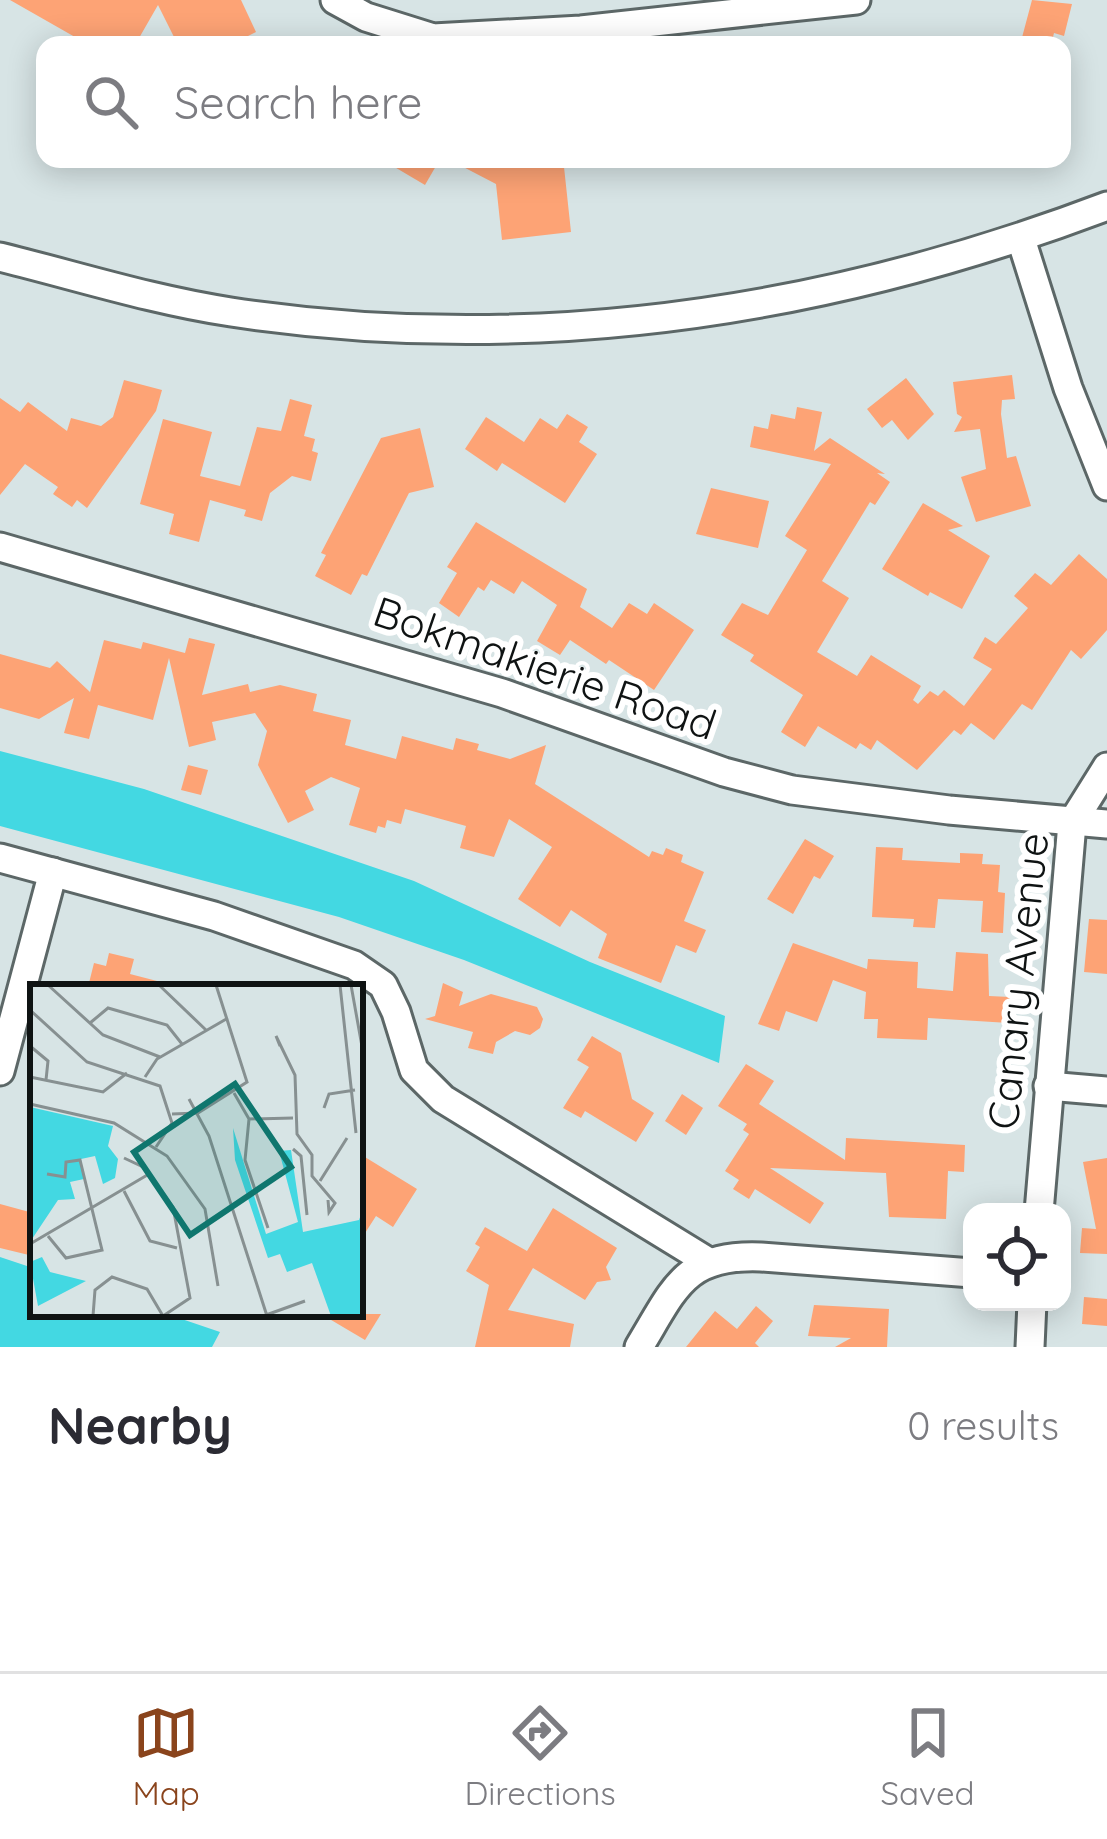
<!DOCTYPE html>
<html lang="en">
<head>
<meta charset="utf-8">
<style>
  :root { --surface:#fff; --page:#f7f7f7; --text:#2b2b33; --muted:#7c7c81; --line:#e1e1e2; --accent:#8a441c }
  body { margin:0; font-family:Quicksand,sans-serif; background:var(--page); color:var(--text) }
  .controls { position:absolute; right:36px; bottom:36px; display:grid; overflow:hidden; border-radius:24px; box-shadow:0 6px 30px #0003 }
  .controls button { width:108px; height:108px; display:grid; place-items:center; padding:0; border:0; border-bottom:3px solid var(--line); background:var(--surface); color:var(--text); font:60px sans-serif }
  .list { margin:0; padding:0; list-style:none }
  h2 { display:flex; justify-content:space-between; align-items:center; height:156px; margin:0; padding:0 48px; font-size:51px }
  h2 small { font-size:39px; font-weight:400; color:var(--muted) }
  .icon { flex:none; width:66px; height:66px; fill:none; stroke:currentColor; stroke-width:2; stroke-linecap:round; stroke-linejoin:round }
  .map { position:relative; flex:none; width:1107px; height:1347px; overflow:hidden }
  .search { position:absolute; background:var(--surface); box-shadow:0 6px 30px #0003; left:36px; right:36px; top:36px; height:132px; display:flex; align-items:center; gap:30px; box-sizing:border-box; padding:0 42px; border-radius:24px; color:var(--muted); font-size:45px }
  .sheet { height:324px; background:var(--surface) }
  nav { display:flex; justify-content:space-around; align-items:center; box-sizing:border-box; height:168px; border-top:3px solid var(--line); background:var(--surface); font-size:33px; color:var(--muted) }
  nav a { display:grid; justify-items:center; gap:6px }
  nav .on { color:var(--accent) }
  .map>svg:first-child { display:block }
  .green { fill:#43d8e2 }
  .building { fill:#fda375 }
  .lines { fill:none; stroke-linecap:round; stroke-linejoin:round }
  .minor-casing { stroke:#5c6767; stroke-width:33 }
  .minor { stroke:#fff; stroke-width:27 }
  .labels { text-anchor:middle; stroke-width:12; stroke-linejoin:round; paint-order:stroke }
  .street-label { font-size:42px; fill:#0f1313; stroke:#fff }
  .inset-road { fill:none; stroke:#879091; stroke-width:3 }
  .view { fill:#0f766e; fill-opacity:0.15; stroke:#0f766e; stroke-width:6 }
  .inset-edge { fill:none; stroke:#0f1313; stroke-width:6 }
</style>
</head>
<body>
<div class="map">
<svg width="1107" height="1347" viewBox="0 0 1107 1347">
  <rect width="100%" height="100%" fill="#d7e4e5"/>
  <!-- green -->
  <g class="green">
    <polygon points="0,751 144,789 414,881 590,962 725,1016 719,1063 464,960 339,917 0,826"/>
    <polygon points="0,1257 33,1268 33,1314 167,1314 220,1332 212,1347 0,1347"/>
  </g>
  <!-- building -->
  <g class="building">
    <polygon points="10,0 241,0 256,32 230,45 178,45 158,5 135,45 89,45"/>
    <polygon points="1032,0 1072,4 1064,36 1054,33 1051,45 1020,45"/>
    <polygon points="381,159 440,159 425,185"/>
    <polygon points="448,159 551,159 564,167 571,232 502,240 496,184"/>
    <polygon points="1012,375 1015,399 1002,400 1001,414 1007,458 1016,456 1031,506 976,522 961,477 986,469 980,429 954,432 962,417 957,414 953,382"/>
    <polygon points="906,378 934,414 908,440 892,420 882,428 867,409"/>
    <polygon points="124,380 162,390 156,411 87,508 77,500 72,507 53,494 58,487 25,464 0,495 0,398 20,412 28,402 67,431 71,418 101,426 113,417"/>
    <polygon points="290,399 312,405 304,436 315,439 312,451 318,453 311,481 292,476 270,493 262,521 244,516 246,510 210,500 199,542 169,534 174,514 140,504 163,419 212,432 200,476 240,486 257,427 281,431"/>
    <polygon points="797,407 822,412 814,451 830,438 885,474 877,473 890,482 875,505 870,502 822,581 849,598 817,652 857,676 871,655 921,686 913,700 918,704 930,691 938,696 944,690 964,706 992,669 973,658 985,637 996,644 1028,608 1014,596 1035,573 1051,585 1079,554 1107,579 1107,630 1081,659 1071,650 1032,710 1022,704 994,740 971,723 961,735 954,730 917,770 877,740 871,750 860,743 856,749 818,726 805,747 781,732 803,695 750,661 754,655 721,635 742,603 768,615 807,550 785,536 831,464 750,447 754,426 768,429 771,414 795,419"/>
    <polygon points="567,414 588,427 579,442 597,454 565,503 502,463 497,471 465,449 486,417 524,442 540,418 557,429"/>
    <polygon points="420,428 434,487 409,493 367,576 362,574 351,595 315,576 326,555 321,553 381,438"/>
    <polygon points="711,488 769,501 758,548 696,534"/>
    <polygon points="923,503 963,526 948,530 990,556 962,609 930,592 928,596 882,569"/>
    <polygon points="476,522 587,589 580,607 612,628 629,603 647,614 654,603 694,630 654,690 609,660 606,664 570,640 560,655 537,641 557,605 522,581 514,594 491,580 484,591 478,587 459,617 439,603 457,573 447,567"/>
    <polygon points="189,638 215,644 202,695 248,684 250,692 280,685 317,694 313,711 351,720 345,745 396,759 402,736 453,750 456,738 479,744 477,750 510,759 546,745 535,784 649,857 652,851 663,855 666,848 683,855 681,862 704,872 684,921 706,930 696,953 676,945 661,983 598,958 607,934 571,910 560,927 518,899 552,847 509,819 494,857 460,848 466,826 405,809 401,824 387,820 385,828 378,826 376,833 349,825 360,788 331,777 305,791 314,810 288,823 258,765 267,731 255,713 212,722 216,740 189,747 169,658 153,720 98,705 89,739 64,733 74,698 39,719 0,708 0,654 50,668 57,661 90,692 104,640 141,649 143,642 185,653"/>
    <polygon points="188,765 208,770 201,795 181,790"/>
    <polygon points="805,839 834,856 820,879 814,876 793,914 767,899"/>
    <polygon points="876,847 903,848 902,860 960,863 960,853 983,854 982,864 1000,865 998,892 1005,893 1003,933 981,932 983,901 938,899 935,928 913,927 914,919 872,917"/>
    <polygon points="1089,919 1107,920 1107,974 1084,972"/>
    <polygon points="793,943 867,969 868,959 918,962 917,988 953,991 956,952 988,954 989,996 1010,997 1009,1023 928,1018 927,1040 877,1038 878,1019 864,1019 866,992 833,980 817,1022 786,1011 779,1031 758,1024"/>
    <polygon points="109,953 134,959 130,974 157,981 157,987 88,987 94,963 106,966"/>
    <polygon points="443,983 463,992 459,1006 491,994 537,1007 543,1019 540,1028 530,1035 515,1031 496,1042 493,1054 468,1048 473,1032 425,1019 435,1016"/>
    <polygon points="592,1036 621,1053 632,1099 654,1113 636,1142 585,1111 581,1118 563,1108 589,1067 577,1060"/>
    <polygon points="746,1064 774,1081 759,1104 845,1160 846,1138 965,1145 964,1172 948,1171 946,1219 889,1217 886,1173 770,1168 824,1203 810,1224 755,1189 749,1199 733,1189 739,1180 725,1171 749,1134 743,1130 747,1124 718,1106"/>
    <polygon points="682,1094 703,1108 686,1135 665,1121"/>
    <polygon points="360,1154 417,1189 393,1227 376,1216 360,1241"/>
    <polygon points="1107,1158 1107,1254 1080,1253 1082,1228 1096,1229 1083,1162"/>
    <polygon points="0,1204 33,1213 33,1256 0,1248"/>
    <polygon points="553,1208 617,1248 606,1267 611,1280 597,1282 585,1300 533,1268 508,1310 574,1324 570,1347 475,1347 489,1285 466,1271 480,1247 475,1244 485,1227 527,1251"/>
    <polygon points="1084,1297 1107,1299 1107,1326 1082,1324"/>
    <polygon points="814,1305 889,1309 887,1347 835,1347 851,1338 808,1336"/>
    <polygon points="756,1306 773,1321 755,1343 759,1347 686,1347 715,1311 737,1329"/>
    <polygon points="321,1314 381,1314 365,1340"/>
  </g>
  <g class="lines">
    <!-- minor casing -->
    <g class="minor-casing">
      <g id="minor">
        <polyline points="335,0 366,17 433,38 581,30 856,0"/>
        <polyline points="1021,239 1068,388 1107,486"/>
        <path d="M0,257C77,276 152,300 231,312C530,357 825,313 1107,206"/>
        <polyline points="0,547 502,693 724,772 792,790 949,810 1107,824"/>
        <polyline points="0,858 214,916 354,965 383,985 396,1012 414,1070 443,1099 707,1261"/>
        <polyline points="0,1071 53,872"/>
        <polyline points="1048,1086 1107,1091"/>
        <polyline points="1039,1212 1072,823 1107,767"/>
        <path d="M639,1347C675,1288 684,1254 761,1257L972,1273"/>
        <polyline points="1030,1347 1032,1302"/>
      </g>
    </g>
    <!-- minor -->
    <use href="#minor" class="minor"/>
  </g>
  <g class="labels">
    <!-- street labels -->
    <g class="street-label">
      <text transform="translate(545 668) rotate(19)" y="15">Bokmakierie Road</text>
      <text transform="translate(1018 981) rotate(-84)" y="15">Canary Avenue</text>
    </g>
  </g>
  <!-- overview -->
  <g transform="translate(30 984)">
    <rect width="333" height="333" fill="#d7e4e5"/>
    <path d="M0,123L83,142L78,162L88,175L85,194L73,200L65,172L51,175L54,195L40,198L45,215L28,216L0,258ZM203,144L236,250L268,238L249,167L261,166L273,248L329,236L333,225V332H301L282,279L257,288L250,270L238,274L205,176ZM12,273L20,288L56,297L8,322L0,278Z" fill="#43d8e2"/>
    <path class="inset-road" d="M18,1L73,51L130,73M129,1L176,46M310,1L326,149M321,1L333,68M0,26L57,78L130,102L142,139L126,163M60,39L78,24L137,41L152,60M0,62L18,77L16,96M250,62L246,52L265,91L267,150L282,171V192L305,219L299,228L298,216M0,93L73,108L97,89M115,93L127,75L198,34M204,109L219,135L263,134M159,115L179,152L237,332M0,120L84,139L137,172L175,225L188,302M294,124L299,110L325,106M142,130L168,129L217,98L186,1M219,135L215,176L238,244M263,165L271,172L277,231M94,174L113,183L143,223L160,314L133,332M17,190L35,193L36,178L50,176L72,266L36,274L18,252M290,197L317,154M94,207L120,257L147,264M0,260L119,190M236,331L275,317M63,332L65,306L82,293L117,305L133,332"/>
    <path class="view" d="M205,100L261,183L160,251L104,168Z"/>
    <rect width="333" height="333" class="inset-edge"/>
  </g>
</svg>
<div class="controls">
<button><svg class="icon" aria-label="locate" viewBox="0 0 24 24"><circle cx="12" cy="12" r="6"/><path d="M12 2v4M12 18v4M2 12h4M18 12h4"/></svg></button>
</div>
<div class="search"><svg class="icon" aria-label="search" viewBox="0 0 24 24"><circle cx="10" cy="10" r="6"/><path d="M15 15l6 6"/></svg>Search here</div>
</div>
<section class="sheet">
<h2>Nearby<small>0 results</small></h2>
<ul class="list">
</ul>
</section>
<nav>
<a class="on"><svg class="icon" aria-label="map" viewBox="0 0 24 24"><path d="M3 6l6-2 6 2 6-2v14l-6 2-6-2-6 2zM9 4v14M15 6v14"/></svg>Map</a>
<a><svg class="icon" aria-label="directions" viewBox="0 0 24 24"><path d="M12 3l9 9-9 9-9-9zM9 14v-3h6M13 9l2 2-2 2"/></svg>Directions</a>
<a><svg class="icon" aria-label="saved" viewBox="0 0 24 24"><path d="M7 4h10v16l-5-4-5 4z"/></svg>Saved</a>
</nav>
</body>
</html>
